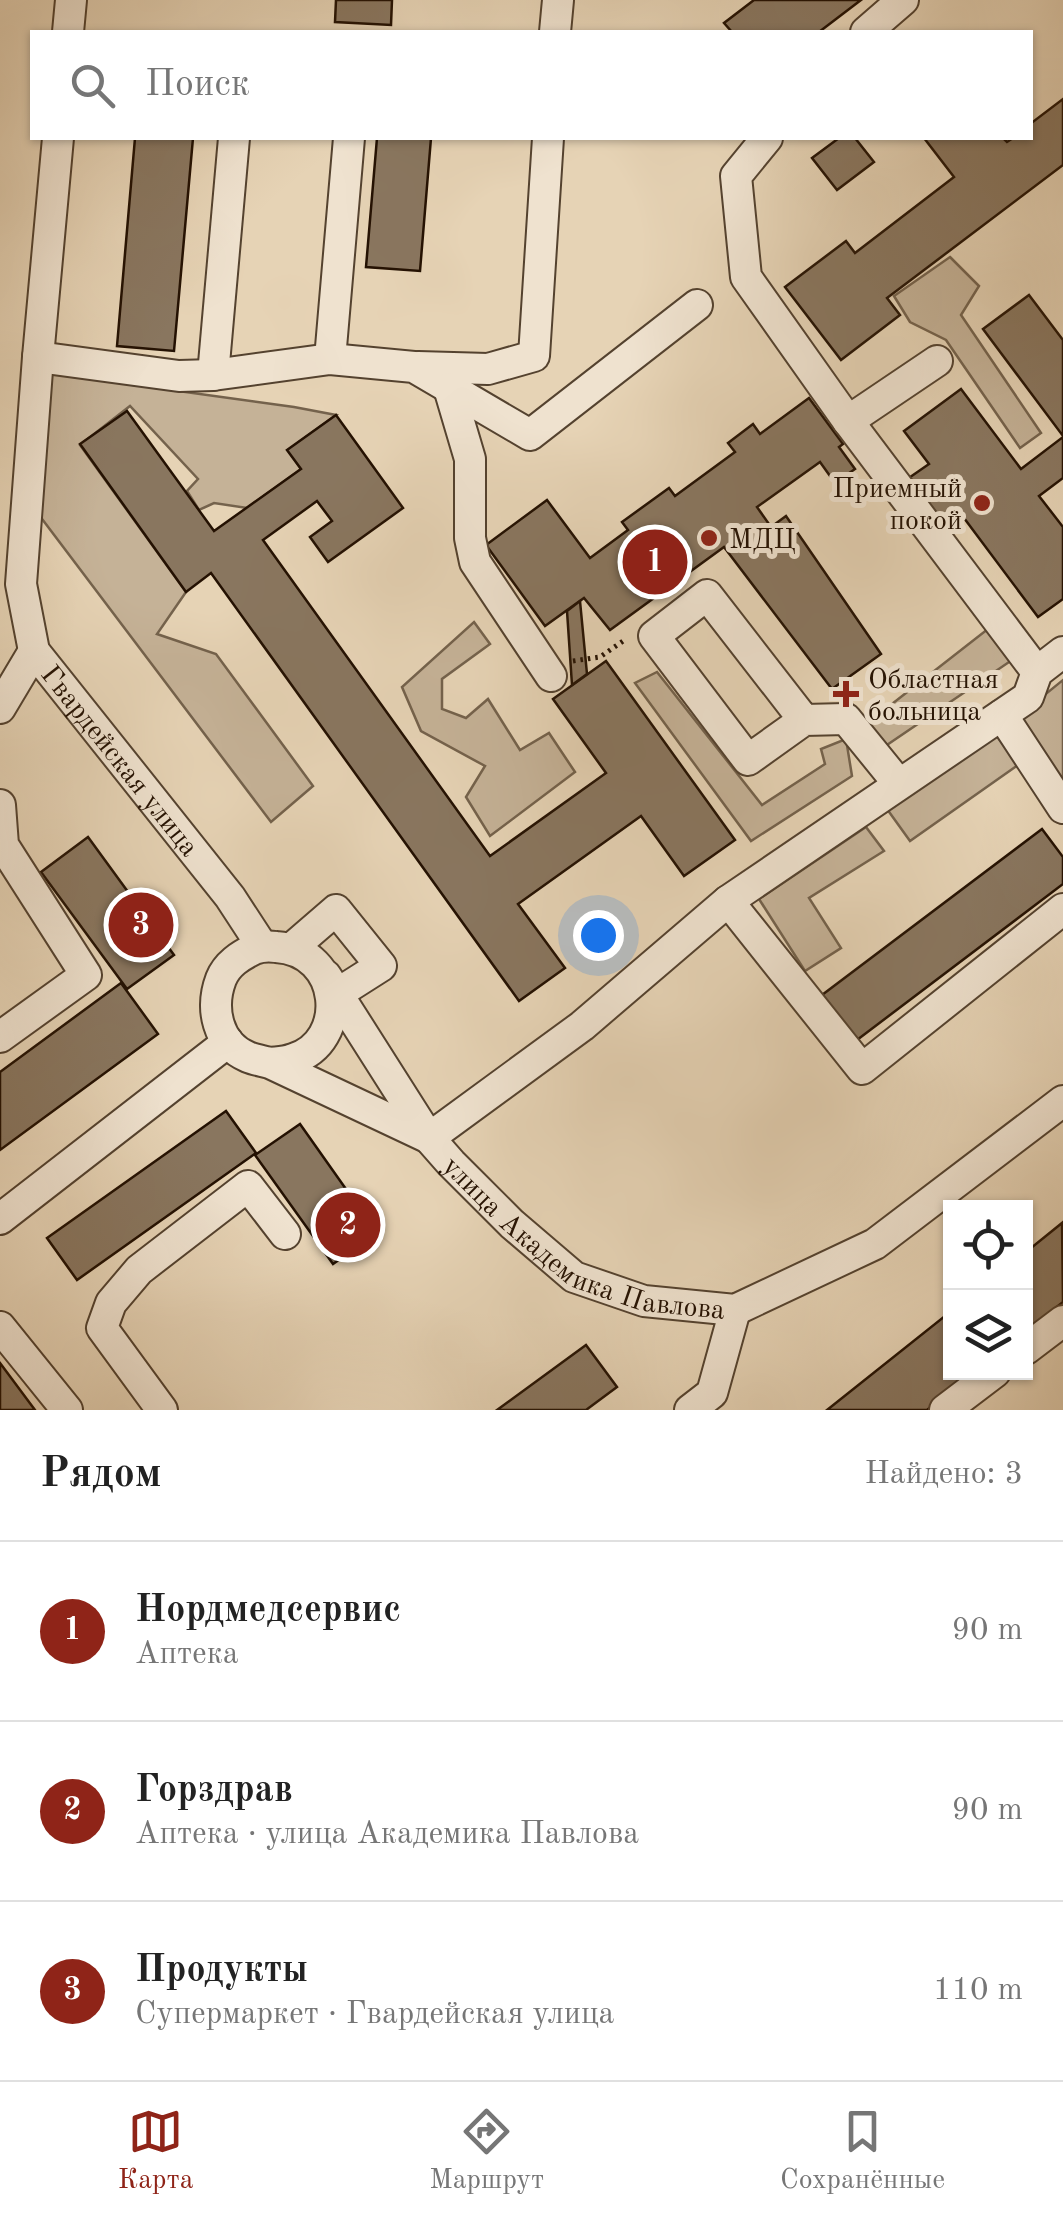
<!DOCTYPE html>
<html lang="ru">
<head>
<meta charset="utf-8">
<style>
  :root { --surface:#fff; --page:#f2f2f2; --text:#222; --muted:#767676; --line:#e0e0e0; --accent:#8f2418 }
  body { margin:0; font-family:"Old Standard TT",serif; background:var(--page); color:var(--text) }
  .controls { position:absolute; right:30px; bottom:30px; display:grid; overflow:hidden; border-radius:0px; box-shadow:0 2px 8px #0004 }
  .controls button { width:90px; height:90px; display:grid; place-items:center; padding:0; border:0; border-bottom:2px solid var(--line); background:var(--surface); color:var(--text); font:50px sans-serif }
  .you { position:absolute; left:598px; top:935px; width:35px; height:35px; margin:-25px; border:8px solid #fff; border-radius:50%; background:#1a73e8; box-shadow:0 0 0 15px #1a73e833 }
  .badge { display:grid; place-items:center; width:65px; height:65px; border-radius:50%; background:var(--accent); color:#fff; font-size:32px; font-weight:700 }
  .pin { position:absolute; translate:-50% -50%; border:5px solid #fff; box-shadow:0 2px 10px #0006 }
  .list { margin:0; padding:0; list-style:none }
  h2 { display:flex; justify-content:space-between; align-items:center; height:130px; margin:0; padding:0 40px; font-size:42px }
  h2 small { font-size:32px; font-weight:400; color:var(--muted) }
  .list li { display:grid; grid-template-columns:65px 1fr auto; gap:30px; align-items:center; box-sizing:border-box; height:180px; padding:0 40px; border-top:2px solid var(--line) }
  .list b { display:block; font-size:38px; white-space:nowrap }
  .list p { margin:0; font-size:32px; white-space:nowrap; color:var(--muted) }
  .list em { font-size:32px; font-style:normal; color:var(--muted) }
  .icon { flex:none; width:55px; height:55px; fill:none; stroke:currentColor; stroke-width:2; stroke-linecap:round; stroke-linejoin:round }
  .map { position:relative; flex:none; width:1063px; height:1410px; overflow:hidden }
  .search { position:absolute; background:var(--surface); box-shadow:0 2px 8px #0004; left:30px; right:30px; top:30px; height:110px; display:flex; align-items:center; gap:25px; box-sizing:border-box; padding:0 35px; border-radius:0px; color:var(--muted); font-size:38px }
  .sheet { height:670px; background:var(--surface) }
  nav { display:flex; justify-content:space-around; align-items:center; box-sizing:border-box; height:140px; border-top:2px solid var(--line); background:var(--surface); font-size:28px; color:var(--muted) }
  nav a { display:grid; justify-items:center; gap:5px }
  nav .on { color:var(--accent) }
  .map>svg:first-child { display:block }
  .green { fill:#c5b297; stroke:#74624c; stroke-width:2.5 }
  .building { fill:#89765f; stroke:#241102; stroke-width:2.5 }
  .lines { fill:none; stroke-linecap:round; stroke-linejoin:round }
  .minor-casing { stroke:#54422f; stroke-width:34 }
  .path { stroke:#241102; stroke-width:5; stroke-dasharray:2.5 5; stroke-linecap:butt }
  .minor { stroke:#efe2cf; stroke-width:30 }
  .poi-dot { fill:#8f2418; stroke:#efe2cf; stroke-width:4 }
  .labels { text-anchor:middle; stroke-width:10; stroke-linejoin:round; paint-order:stroke }
  .poi-label { font-size:28px; fill:#241102; stroke:#efe2cf; text-anchor:start }
  .street-label { font-size:28px; fill:#241102; stroke:#efe2cf }
</style>
</head>
<body>
<div class="map">
<svg width="1063" height="1410" viewBox="0 0 1063 1410">
  <rect width="100%" height="100%" fill="#e6d3b5"/>
  <filter id="stains"><feTurbulence type="fractalNoise" baseFrequency=".002" numOctaves="4"/><feColorMatrix values="0 0 0 0 .2 0 0 0 0 .09 0 0 0 0 .02 0 0 0 .5 -.17"/></filter>
  <radialGradient id="worn" r=".72"><stop offset=".6" stop-color="#630" stop-opacity="0"/><stop offset="1" stop-color="#630" stop-opacity=".3"/></radialGradient>
  <!-- green -->
  <g class="green">
    <polygon points="950,257 979,286 961,315 1041,433 1020,448 946,340 910,322 894,296"/>
    <polygon points="48,373 294,407 336,415 288,450 301,469 247,508 214,503 199,510 187,491 198,479 130,406 80,445 186,592 157,634 216,654 313,786 271,822 33,507"/>
    <polygon points="474,622 490,644 442,679 442,709 466,718 488,699 520,750 549,733 575,772 490,836 466,797 485,766 421,731 402,687"/>
    <polygon points="993,625 1015,658 881,749 865,725"/>
    <polygon points="657,672 762,805 825,764 821,749 846,739 852,776 751,841 635,683"/>
    <polygon points="1063,680 1063,777 1062,778 1015,719"/>
    <polygon points="994,732 1018,765 910,841 887,809"/>
    <polygon points="866,827 884,851 809,898 841,948 805,971 759,899"/>
  </g>
  <!-- building -->
  <g class="building">
    <polygon points="336,0 392,0 391,25 335,22"/>
    <polygon points="754,0 861,0 819,32 732,32 724,23"/>
    <polygon points="1063,99 1063,165 887,298 900,315 841,360 785,287 846,241 855,253 954,177 924,138 1003,138 1007,142 1013,138 1030,138 1030,124"/>
    <polygon points="135,138 193,138 174,351 117,346"/>
    <polygon points="377,138 431,138 420,271 366,267"/>
    <polygon points="839,138 855,138 874,162 837,190 812,158"/>
    <polygon points="1029,295 1063,340 1063,436 983,329"/>
    <polygon points="961,389 1021,469 1063,437 1063,478 1039,496 1063,527 1063,599 1038,617 958,510 936,526 903,482 929,464 904,431"/>
    <polygon points="809,398 843,444 839,447 855,469 835,483 820,462 757,507 771,527 786,516 881,654 832,689 724,547 610,630 584,598 545,626 486,545 547,500 590,558 628,530 622,522 669,488 675,496 735,452 728,443 753,424 760,434"/>
    <polygon points="127,411 214,531 301,469 287,450 336,415 403,508 328,562 310,537 332,521 317,501 263,540 490,856 606,773 553,699 606,661 735,840 684,876 641,816 518,904 565,968 519,1001 211,573 186,592 80,444"/>
    <polygon points="580,601 587,674 572,685 567,611"/>
    <polygon points="1042,829 1063,857 1063,884 853,1043 818,998"/>
    <polygon points="88,837 174,955 127,989 41,872"/>
    <polygon points="121,983 158,1034 0,1150 0,1072"/>
    <polygon points="226,1111 256,1153 77,1280 47,1238"/>
    <polygon points="300,1124 377,1233 333,1264 255,1155"/>
    <polygon points="1062,1223 1063,1302 1026,1331 1026,1252"/>
    <polygon points="950,1312 950,1372 974,1372 927,1410 827,1410"/>
    <polygon points="586,1345 617,1387 586,1410 497,1410"/>
    <polygon points="0,1363 35,1410 0,1410"/>
  </g>
  <g class="lines">
    <!-- minor casing -->
    <g class="minor-casing">
      <g id="minor">
        <polyline points="68,32 71,0"/>
        <polyline points="555,32 558,0"/>
        <polyline points="866,32 903,0"/>
        <path id="s1" d="M58,138L38,357L21,584L34,651L230,897L262,946"/>
        <polyline points="767,138 736,176 746,277 848,421 1037,672"/>
        <polyline points="38,357 179,376 213,375 330,359 414,367 530,435 697,305"/>
        <polyline points="330,359 349,138"/>
        <polyline points="418,367 488,369 534,356 548,138"/>
        <polyline points="213,375 234,138"/>
        <polyline points="449,388 470,459 470,538 475,562 551,676"/>
        <polyline points="848,421 937,361"/>
        <polyline points="0,708 34,651"/>
        <polyline points="1002,715 1063,808"/>
        <polyline points="804,720 748,760 654,636 707,595 804,720 846,719 898,783"/>
        <polyline points="0,805 3,845 86,975 0,1037"/>
        <polyline points="728,901 862,1069 1063,909"/>
        <polyline points="292,948 336,910 381,966 337,994"/>
        <path id="s2" d="M326,976L429,1138L451,1163L512,1224L574,1277L644,1301L735,1310L875,1244L1063,1101"/>
        <path d="M270,1063C278,1062 286,1062 293,1059C350,1042 343,951 276,947C268,946 262,946 254,949C240,956 227,964 221,979C210,1008 217,1044 248,1057C255,1060 263,1061 270,1063L429,1138"/>
        <polyline points="429,1138 582,1026 728,901 1028,697 1037,672 1063,652"/>
        <polyline points="0,1219 228,1042"/>
        <polyline points="0,1327 67,1410"/>
        <polyline points="1026,1349 1063,1321"/>
        <polyline points="162,1410 102,1328 111,1303 139,1270 248,1186 285,1234"/>
        <polyline points="690,1410 712,1393 735,1310"/>
        <polyline points="945,1410 995,1372"/>
      </g>
    </g>
    <!-- path -->
    <polyline class="path" points="573,661 600,657 626,639"/>
    <!-- minor -->
    <use href="#minor" class="minor"/>
  </g>
  <!-- markers -->
  <g class="poi-dot">
    <circle cx="982" cy="503" r="10"/>
    <circle cx="709" cy="538" r="10"/>
    <path d="M841 679h10v10h10v10h-10v10h-10v-10h-10v-10h10z"/>
  </g>
  <g class="labels">
    <!-- poi labels -->
    <g class="poi-label">
      <text x="962" y="497" text-anchor="end">Приемный<tspan x="962" dy="32">покой</tspan></text>
      <text x="729" y="548">МДЦ</text>
      <text x="868" y="688">Областная<tspan x="868" dy="32">больница</tspan></text>
    </g>
    <!-- street labels -->
    <g class="street-label">
      <text dy="10" stroke="none"><textPath href="#s1" startOffset="655">Гвардейская улица</textPath></text>
      <text dy="10" stroke="none"><textPath href="#s2" startOffset="385">улица Академика Павлова</textPath></text>
    </g>
  </g>
  <rect width="100%" height="100%" filter="url(#stains)"/>
  <rect width="100%" height="100%" fill="url(#worn)"/>
</svg>
<div class="controls">
<button><svg class="icon" aria-label="locate" viewBox="0 0 24 24"><circle cx="12" cy="12" r="6"/><path d="M12 2v4M12 18v4M2 12h4M18 12h4"/></svg></button>
<button><svg class="icon" aria-label="layers" viewBox="0 0 24 24"><path d="M12 4l9 5-9 5-9-5zM3 14l9 5 9-5"/></svg></button>
</div>
<div class="you"></div>
<div class="pin badge" style="left:655px;top:562px">1</div>
<div class="pin badge" style="left:348px;top:1225px">2</div>
<div class="pin badge" style="left:141px;top:925px">3</div>
<div class="search"><svg class="icon" aria-label="search" viewBox="0 0 24 24"><circle cx="10" cy="10" r="6"/><path d="M15 15l6 6"/></svg>Поиск</div>
</div>
<section class="sheet">
<h2>Рядом<small>Найдено: 3</small></h2>
<ul class="list">
<li><span class="badge">1</span><div><b>Нордмедсервис</b><p>Аптека</p></div><em>90 m</em></li>
<li><span class="badge">2</span><div><b>Горздрав</b><p>Аптека · улица Академика Павлова</p></div><em>90 m</em></li>
<li><span class="badge">3</span><div><b>Продукты</b><p>Супермаркет · Гвардейская улица</p></div><em>110 m</em></li>
</ul>
</section>
<nav>
<a class="on"><svg class="icon" aria-label="map" viewBox="0 0 24 24"><path d="M3 6l6-2 6 2 6-2v14l-6 2-6-2-6 2zM9 4v14M15 6v14"/></svg>Карта</a>
<a><svg class="icon" aria-label="directions" viewBox="0 0 24 24"><path d="M12 3l9 9-9 9-9-9zM9 14v-3h6M13 9l2 2-2 2"/></svg>Маршрут</a>
<a><svg class="icon" aria-label="saved" viewBox="0 0 24 24"><path d="M7 4h10v16l-5-4-5 4z"/></svg>Сохранённые</a>
</nav>
</body>
</html>
